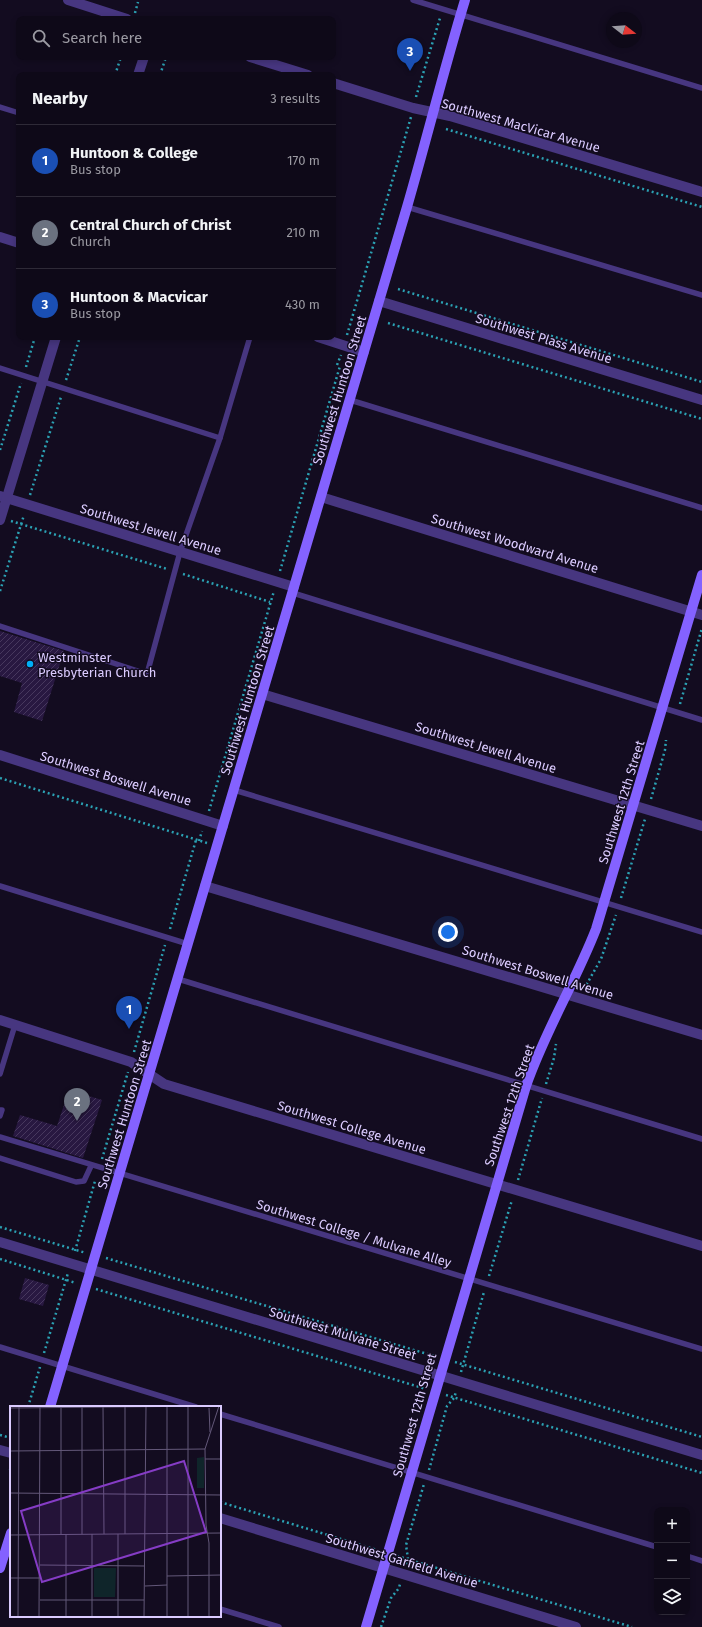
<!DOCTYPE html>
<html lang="en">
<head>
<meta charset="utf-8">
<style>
  :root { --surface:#0e0918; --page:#1c1725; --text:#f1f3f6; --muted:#9b9aa2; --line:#2e2a37; --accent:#00aef6 }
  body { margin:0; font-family:"Fira Sans",sans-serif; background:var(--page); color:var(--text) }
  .controls { position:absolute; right:12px; bottom:12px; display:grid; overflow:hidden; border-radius:8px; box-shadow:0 2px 6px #0003 }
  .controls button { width:36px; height:36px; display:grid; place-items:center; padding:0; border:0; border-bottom:1px solid var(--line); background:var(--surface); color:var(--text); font:20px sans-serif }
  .compass { position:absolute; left:606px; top:12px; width:36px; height:36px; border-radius:50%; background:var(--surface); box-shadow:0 2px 6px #0003; rotate:107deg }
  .you { position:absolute; left:448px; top:932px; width:14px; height:14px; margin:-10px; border:3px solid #fff; border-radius:50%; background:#1a73e8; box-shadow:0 0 0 6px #1a73e833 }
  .badge { display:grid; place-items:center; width:26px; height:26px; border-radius:50%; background:var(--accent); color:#fff; font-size:13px; font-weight:700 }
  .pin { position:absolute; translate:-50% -33px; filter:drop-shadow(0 1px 2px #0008) }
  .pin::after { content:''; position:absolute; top:21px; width:14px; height:12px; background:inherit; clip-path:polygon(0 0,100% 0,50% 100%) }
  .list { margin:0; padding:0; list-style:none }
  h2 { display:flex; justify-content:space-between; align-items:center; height:52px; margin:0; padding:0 16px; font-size:17px }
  h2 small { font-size:13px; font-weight:400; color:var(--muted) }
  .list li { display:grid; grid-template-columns:26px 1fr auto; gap:12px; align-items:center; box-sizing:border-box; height:72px; padding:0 16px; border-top:1px solid var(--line) }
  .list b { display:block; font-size:15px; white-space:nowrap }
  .list p { margin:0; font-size:13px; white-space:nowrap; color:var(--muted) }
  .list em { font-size:13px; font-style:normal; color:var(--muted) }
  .icon { flex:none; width:22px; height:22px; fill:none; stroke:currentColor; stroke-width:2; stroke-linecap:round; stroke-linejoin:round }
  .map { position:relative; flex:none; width:702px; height:1627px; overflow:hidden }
  .search { position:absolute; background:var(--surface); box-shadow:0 2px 6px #0003; left:16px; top:16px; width:320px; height:44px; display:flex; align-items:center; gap:10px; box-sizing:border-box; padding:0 14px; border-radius:8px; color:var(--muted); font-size:15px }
  .panel { position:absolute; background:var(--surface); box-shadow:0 2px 6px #0003; left:16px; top:72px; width:320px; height:268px; border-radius:8px }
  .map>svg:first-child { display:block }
  .building { fill:url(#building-hatch) }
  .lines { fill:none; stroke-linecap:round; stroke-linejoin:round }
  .path { stroke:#2ba1b3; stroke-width:2.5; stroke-dasharray:2 3; stroke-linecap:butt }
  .service { stroke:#473680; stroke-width:5.5 }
  .minor { stroke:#473680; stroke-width:10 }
  .tertiary { stroke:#473680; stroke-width:10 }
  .secondary { stroke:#8462ff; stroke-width:10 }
  .poi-dot { fill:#00aef6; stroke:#130c20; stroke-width:1.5 }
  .labels { text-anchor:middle; stroke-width:3; stroke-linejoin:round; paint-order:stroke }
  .street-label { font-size:13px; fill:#dbcbff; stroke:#130c20 }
  .poi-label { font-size:13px; fill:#dbcbff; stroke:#130c20; text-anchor:start }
  .inset-road { fill:none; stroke:#635879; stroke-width:1 }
  .view { fill:#853cc5; fill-opacity:0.15; stroke:#853cc5; stroke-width:2 }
  .inset-edge { fill:none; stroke:#dbcbff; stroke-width:2 }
</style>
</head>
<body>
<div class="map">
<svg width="702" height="1627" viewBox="0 0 702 1627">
  <defs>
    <pattern id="building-hatch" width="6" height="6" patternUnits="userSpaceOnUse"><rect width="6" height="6" fill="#281841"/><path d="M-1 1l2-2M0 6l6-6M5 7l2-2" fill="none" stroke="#47385e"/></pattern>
  </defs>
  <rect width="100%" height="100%" fill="#130c20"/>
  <!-- building -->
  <g class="building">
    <polygon points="0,631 64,651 42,721 14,712 22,683 0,676"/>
    <polygon points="69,1090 102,1100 83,1158 13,1136 20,1115 57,1126"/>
    <polygon points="25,1278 49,1285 43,1306 19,1299"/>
  </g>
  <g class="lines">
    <!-- path -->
    <g class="path">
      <polyline points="135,13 138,2"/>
      <polyline points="115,75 121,57"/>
      <polyline points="160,75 166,57"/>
      <polyline points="416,97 440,18"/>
      <polyline points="446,129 702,207"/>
      <polyline points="398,289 702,382"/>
      <polyline points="388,323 702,419"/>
      <polyline points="347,335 411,117"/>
      <polyline points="337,365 341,355"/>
      <polyline points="26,367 35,337"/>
      <polyline points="66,380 80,337"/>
      <polyline points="0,450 21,383"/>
      <polyline points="30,495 61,397"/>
      <polyline points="11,521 167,569"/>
      <polyline points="280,571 340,366"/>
      <polyline points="183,574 270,602"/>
      <polyline points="0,591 24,515"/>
      <polyline points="680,704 702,628"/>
      <polyline points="0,778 207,843"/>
      <polyline points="651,799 665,750 666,740"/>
      <polyline points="209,811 274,591"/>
      <polyline points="199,841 202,831"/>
      <polyline points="621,898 645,819"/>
      <polyline points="170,929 196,840"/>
      <polyline points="584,989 601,959 616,915"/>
      <polyline points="134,1052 165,945"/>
      <polyline points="546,1084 554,1058 556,1044"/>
      <polyline points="102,1159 128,1072"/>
      <polyline points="518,1180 542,1098"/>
      <polyline points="0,1227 86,1253"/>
      <polyline points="75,1251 95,1181"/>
      <polyline points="106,1258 434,1356"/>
      <polyline points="0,1259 76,1283"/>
      <polyline points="489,1276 512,1200"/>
      <polyline points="96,1289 426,1389"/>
      <polyline points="44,1353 68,1273"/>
      <polyline points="455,1362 702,1437"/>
      <polyline points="461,1372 484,1292"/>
      <polyline points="446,1395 702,1473"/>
      <polyline points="28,1407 40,1367"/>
      <polyline points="0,1435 11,1438"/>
      <polyline points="10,1470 11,1465"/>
      <polyline points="429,1470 447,1406 454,1398 456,1392"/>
      <polyline points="220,1502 377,1550"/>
      <polyline points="397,1556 632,1627"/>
      <polyline points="406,1564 408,1559 406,1545 424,1484"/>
      <polyline points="381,1627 391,1598 399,1588 400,1584"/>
    </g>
    <!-- service -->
    <g class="service">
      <polyline points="413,0 702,88"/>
      <polyline points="0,107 19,113"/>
      <polyline points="407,207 702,295"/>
      <polyline points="0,368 220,438"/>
      <polyline points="350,400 702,508"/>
      <polyline points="293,593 702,720"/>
      <polyline points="0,626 147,674 180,552 220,438 250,337"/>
      <polyline points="234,790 702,932"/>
      <polyline points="0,886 188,944"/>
      <polyline points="178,979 702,1139"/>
      <polyline points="0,1074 15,1025"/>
      <polyline points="0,1110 2,1110 0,1116"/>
      <polyline points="0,1137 702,1349"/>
      <polyline points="0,1158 76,1182 84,1181 91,1166"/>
      <polyline points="0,1347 196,1407"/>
      <polyline points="220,1414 657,1547"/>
      <polyline points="687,1556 702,1561"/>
      <polyline points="220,1609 279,1627"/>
    </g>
    <!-- minor -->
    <g class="minor">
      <polyline points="138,75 144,57"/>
      <polyline points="0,237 19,243"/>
      <polyline points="379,301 702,400"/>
      <polyline points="318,337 364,352"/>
      <polyline points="0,496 294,587"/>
      <polyline points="321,497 702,615"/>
      <polyline points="0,520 56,337"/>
      <polyline points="262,694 702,826"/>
      <polyline points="0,755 223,826"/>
      <polyline points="205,886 702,1035"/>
      <polyline points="0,1020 131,1062 164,1084 702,1246"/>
      <polyline points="0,1242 702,1455"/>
      <polyline points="0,1450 11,1453"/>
      <polyline points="220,1518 576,1627"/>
    </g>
    <!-- tertiary -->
    <g class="tertiary">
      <polyline points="68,0 127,19"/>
      <polyline points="250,57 308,75"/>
      <polyline points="333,83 413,108 450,116 702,192"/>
    </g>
    <!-- secondary -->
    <g class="secondary">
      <path d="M50,1407L407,207C427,138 444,69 465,0"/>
      <polyline points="0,1568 11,1533"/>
      <path d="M366,1627L526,1086C545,1031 575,983 596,929L702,575"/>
    </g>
  </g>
  <!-- markers -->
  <circle class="poi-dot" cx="30" cy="664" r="4"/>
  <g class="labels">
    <!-- street labels -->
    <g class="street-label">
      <text transform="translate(521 125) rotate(16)" y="5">Southwest MacVicar Avenue</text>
      <text transform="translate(544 338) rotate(17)" y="5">Southwest Plass Avenue</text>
      <text transform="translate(339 390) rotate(-73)" y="5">Southwest Huntoon Street</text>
      <text transform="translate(151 529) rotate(17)" y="5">Southwest Jewell Avenue</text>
      <text transform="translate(515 543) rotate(17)" y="5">Southwest Woodward Avenue</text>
      <text transform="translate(247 700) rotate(-73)" y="5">Southwest Huntoon Street</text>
      <text transform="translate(486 747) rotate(17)" y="5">Southwest Jewell Avenue</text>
      <text transform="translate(116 778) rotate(17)" y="5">Southwest Boswell Avenue</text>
      <text transform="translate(621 802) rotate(-73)" y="5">Southwest 12th Street</text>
      <text transform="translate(538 972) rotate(17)" y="5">Southwest Boswell Avenue</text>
      <text transform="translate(509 1105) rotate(-71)" y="5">Southwest 12th Street</text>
      <text transform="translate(124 1114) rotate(-73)" y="5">Southwest Huntoon Street</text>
      <text transform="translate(352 1127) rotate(17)" y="5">Southwest College Avenue</text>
      <text transform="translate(354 1233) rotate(17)" y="5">Southwest College / Mulvane Alley</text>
      <text transform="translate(343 1333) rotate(17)" y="5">Southwest Mulvane Street</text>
      <text transform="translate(414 1415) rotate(-74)" y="5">Southwest 12th Street</text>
      <text transform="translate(402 1560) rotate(17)" y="5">Southwest Garfield Avenue</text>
    </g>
    <!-- poi labels -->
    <g class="poi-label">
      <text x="38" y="662">Westminster<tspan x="38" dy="15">Presbyterian Church</tspan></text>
    </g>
  </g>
  <!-- overview -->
  <g transform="translate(10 1406)">
    <rect width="211" height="211" fill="#130c20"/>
    <path d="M194,51V82H187V52ZM84,162H106L105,191H84Z" fill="#0f252a"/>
    <path class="inset-road" d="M93,0L94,128M115,0V128M157,0V211M51,1V128M72,1V128M0,2L205,0M199,2L200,26M0,45L195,43M195,53H211M0,87L211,89M0,129L211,127M30,159L135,160M157,170L211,169M0,172H30M135,180L157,179M30,194H134M8,211L9,0M29,211L30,0M56,211V128M82,211V128M108,211V128M134,211L136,0M178,211V0M199,211V137L196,119L195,43L209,0"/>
    <path class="view" d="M174,55L196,126L32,176L11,105Z"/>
    <rect width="211" height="211" class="inset-edge"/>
  </g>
</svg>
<div class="controls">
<button>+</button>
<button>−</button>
<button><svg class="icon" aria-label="layers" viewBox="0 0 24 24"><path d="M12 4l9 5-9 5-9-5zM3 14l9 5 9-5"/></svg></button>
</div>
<svg class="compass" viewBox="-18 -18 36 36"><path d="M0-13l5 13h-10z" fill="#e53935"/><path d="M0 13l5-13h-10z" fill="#9b9aa2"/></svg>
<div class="you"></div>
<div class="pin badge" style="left:129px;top:1029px;background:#1a4fb4">1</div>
<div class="pin badge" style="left:77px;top:1121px;background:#6b7280">2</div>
<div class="pin badge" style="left:410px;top:71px;background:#1a4fb4">3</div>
<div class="search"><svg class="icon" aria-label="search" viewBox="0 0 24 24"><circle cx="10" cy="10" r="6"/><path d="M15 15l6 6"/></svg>Search here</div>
<section class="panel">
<h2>Nearby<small>3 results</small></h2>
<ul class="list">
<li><span class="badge" style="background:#1a4fb4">1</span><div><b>Huntoon &amp; College</b><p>Bus stop</p></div><em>170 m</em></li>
<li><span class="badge" style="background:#6b7280">2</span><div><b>Central Church of Christ</b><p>Church</p></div><em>210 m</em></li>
<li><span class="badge" style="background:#1a4fb4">3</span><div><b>Huntoon &amp; Macvicar</b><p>Bus stop</p></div><em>430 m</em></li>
</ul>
</section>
</div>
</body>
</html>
